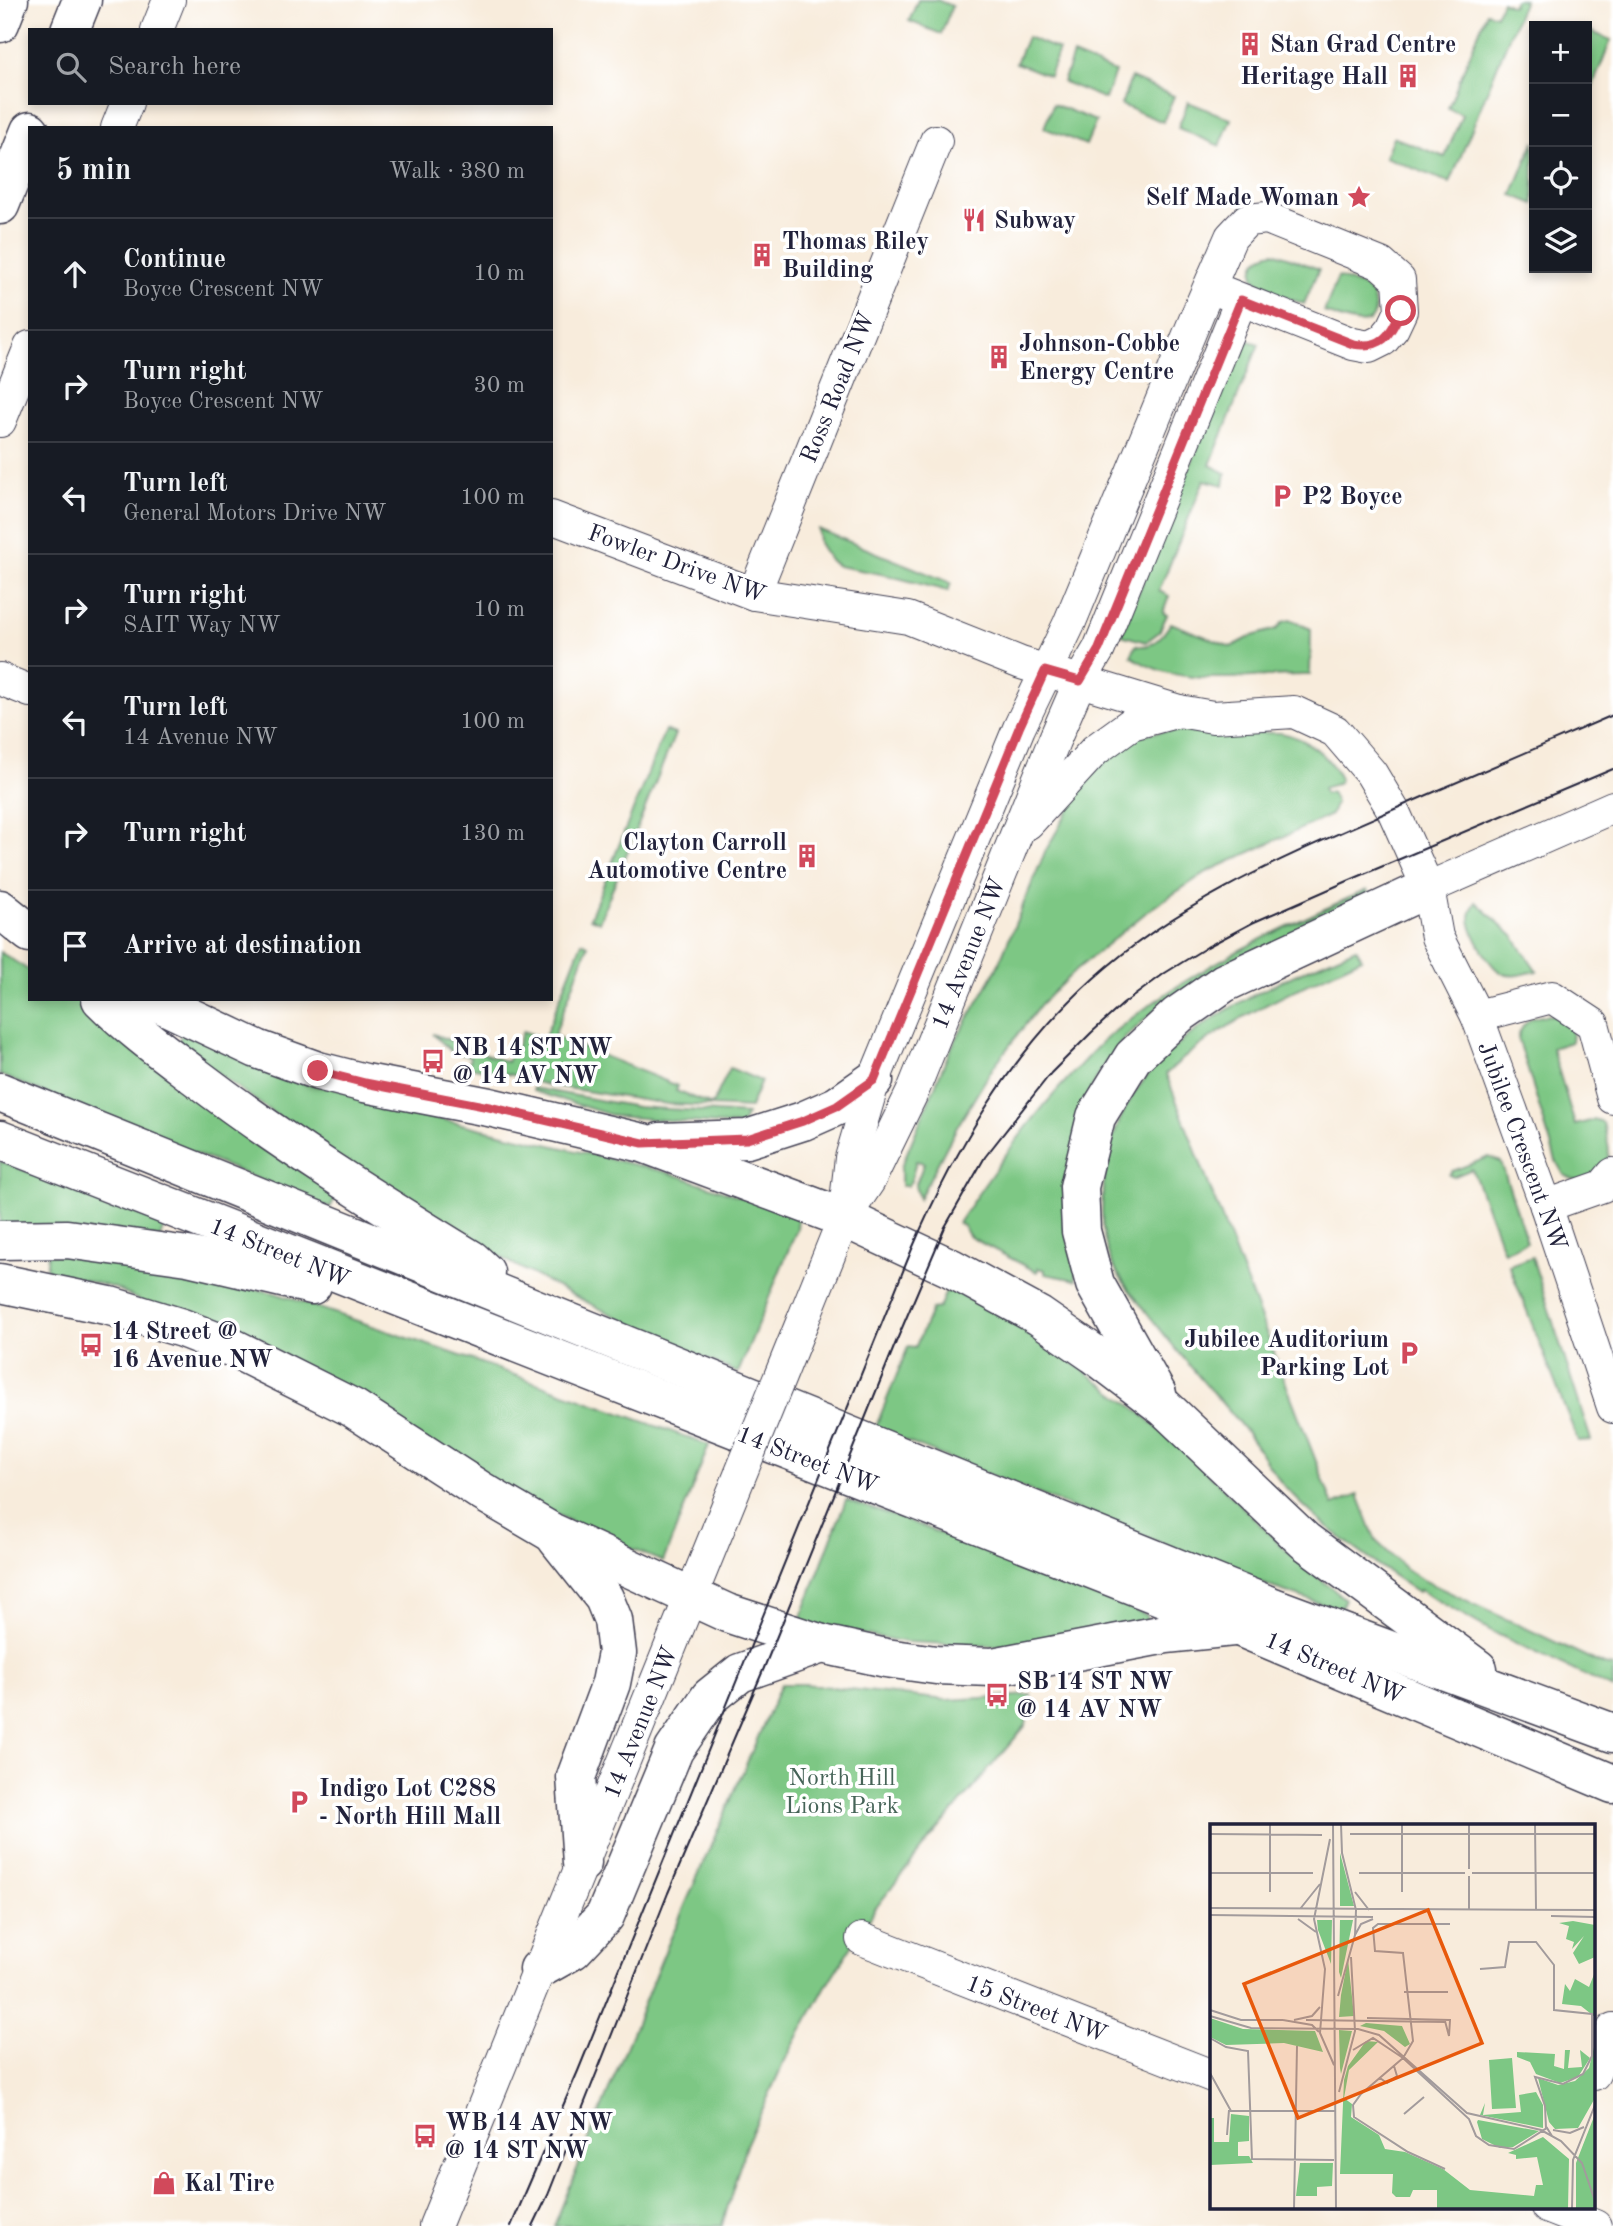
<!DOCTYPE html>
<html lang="en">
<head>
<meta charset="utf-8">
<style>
  :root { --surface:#171b24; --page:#20242c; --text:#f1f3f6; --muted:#9ea1a6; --line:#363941 }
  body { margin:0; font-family:"Old Standard TT",serif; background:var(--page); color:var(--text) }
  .controls { position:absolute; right:21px; top:21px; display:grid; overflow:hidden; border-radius:0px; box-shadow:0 4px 10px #0003 }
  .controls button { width:63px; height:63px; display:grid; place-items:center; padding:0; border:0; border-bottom:2px solid var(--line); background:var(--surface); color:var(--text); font:35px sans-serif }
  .stop { position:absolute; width:21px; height:21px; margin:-16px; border:5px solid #d1495b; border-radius:50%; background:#fff }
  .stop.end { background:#d1495b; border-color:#fff; box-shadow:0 2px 7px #0008 }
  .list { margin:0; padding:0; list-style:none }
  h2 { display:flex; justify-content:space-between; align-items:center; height:91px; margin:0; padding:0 28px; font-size:30px }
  h2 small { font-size:23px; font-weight:400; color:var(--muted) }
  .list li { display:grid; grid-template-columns:46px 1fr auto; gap:21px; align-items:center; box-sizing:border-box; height:112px; padding:0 28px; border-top:2px solid var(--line) }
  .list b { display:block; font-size:26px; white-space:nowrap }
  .list p { margin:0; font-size:23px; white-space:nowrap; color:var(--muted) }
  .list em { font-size:23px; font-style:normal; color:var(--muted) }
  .icon { flex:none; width:38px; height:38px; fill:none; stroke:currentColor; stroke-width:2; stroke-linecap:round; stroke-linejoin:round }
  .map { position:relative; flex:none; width:1613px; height:2226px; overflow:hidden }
  .search { position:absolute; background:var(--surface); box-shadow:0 4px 10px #0003; left:28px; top:28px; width:525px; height:77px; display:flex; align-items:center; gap:18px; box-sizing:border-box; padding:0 24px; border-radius:0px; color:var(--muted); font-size:26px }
  .panel { position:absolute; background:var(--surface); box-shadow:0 4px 10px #0003; left:28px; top:126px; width:525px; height:875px; border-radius:0px }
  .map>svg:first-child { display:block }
  .green { fill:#7dc784; stroke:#507460; stroke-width:2 }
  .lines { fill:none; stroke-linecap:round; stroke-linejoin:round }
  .minor-casing { stroke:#424053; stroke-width:34 }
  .secondary-casing { stroke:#424053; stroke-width:41 }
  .trunk-casing { stroke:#424053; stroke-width:41 }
  .minor { stroke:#fff; stroke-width:32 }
  .secondary { stroke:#fff; stroke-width:38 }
  .trunk { stroke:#fff; stroke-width:38 }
  .tram { stroke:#22223b; stroke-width:2 }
  .minor-bridge-casing { stroke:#424053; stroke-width:34; stroke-linecap:butt }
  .minor-bridge { stroke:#fff; stroke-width:32 }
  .route { stroke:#d1495b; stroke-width:9 }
  .labels { text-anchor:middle; stroke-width:7; stroke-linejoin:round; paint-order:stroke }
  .poi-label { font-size:24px; font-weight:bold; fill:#22223b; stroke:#fff; text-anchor:start }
  .street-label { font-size:24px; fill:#22223b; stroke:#fff }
  .park-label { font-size:24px; fill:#466458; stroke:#fff }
  .inset-road { fill:none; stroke:#a29b9c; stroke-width:2 }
  .view { fill:#e8590c; fill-opacity:0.15; stroke:#e8590c; stroke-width:3.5 }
  .inset-edge { fill:none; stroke:#22223b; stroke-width:3.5 }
</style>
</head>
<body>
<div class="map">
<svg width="1613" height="2226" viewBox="0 0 1613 2226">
  <rect width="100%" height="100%" fill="#fff"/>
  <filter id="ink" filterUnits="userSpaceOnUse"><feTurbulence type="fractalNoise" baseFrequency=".0143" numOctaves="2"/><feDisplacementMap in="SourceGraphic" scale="14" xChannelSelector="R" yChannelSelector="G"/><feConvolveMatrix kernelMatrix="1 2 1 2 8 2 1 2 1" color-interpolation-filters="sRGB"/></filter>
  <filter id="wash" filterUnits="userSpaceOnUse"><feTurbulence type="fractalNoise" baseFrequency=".00686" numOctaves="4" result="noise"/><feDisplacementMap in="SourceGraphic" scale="28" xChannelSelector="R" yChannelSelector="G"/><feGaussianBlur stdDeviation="1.57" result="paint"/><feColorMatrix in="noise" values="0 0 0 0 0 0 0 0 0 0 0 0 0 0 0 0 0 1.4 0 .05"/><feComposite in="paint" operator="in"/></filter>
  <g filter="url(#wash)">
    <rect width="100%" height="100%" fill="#f8ecdc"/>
    <!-- green -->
    <g class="green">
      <polygon points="918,0 937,0 952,6 941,34 909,21"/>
      <polygon points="1515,0 1524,0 1450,183 1385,157 1393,137 1445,157 1462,115 1448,108 1487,12 1496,15 1502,1 1512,6"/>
      <polygon points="1587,30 1611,40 1587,100"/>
      <polygon points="1027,37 1059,50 1049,76 1016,63"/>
      <polygon points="1073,55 1115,72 1105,99 1063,82"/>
      <polygon points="1131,78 1174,96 1163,122 1121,105"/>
      <polygon points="1188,102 1231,119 1220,146 1178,128"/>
      <polygon points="1053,104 1096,121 1086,145 1044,128"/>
      <polygon points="1534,142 1534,204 1512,195"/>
      <path d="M1274,252L1319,269L1304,304L1266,290L1254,278C1251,263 1260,254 1274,252Z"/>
      <path d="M1338,277L1364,287L1372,295C1386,338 1343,320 1324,312Z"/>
      <polygon points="1245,340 1259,344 1210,465 1226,473 1224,485 1204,480 1159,591 1169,596 1163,613 1167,615 1159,632 1146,642 1121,635 1240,343"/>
      <polygon points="818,529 951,583 948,591 886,575 838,566 829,559 819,543"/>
      <path d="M1290,620L1311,629L1310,675C1251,673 1183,692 1131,656L1136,645C1153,650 1163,635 1171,623L1231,647L1252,636L1277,629L1283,622Z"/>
      <polygon points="665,730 675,734 599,922 590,918"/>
      <path d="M1165,731L1281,733C1307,738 1329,755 1340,779L1337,784L1323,788L1325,794L1331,792L1336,802L1331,815L1207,872L1149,910L1076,970L1041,1004L994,1066L957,1127L919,1199L915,1186L924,1163L916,1161L911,1181L907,1186H901V1167L950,1050L996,970L1045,852L1076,797L1100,763L1139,735Z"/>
      <path d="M1367,890L1372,903L1161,1005L1126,1037L1101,1070L1084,1103L1076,1280L1045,1274V1270L1038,1268L1037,1272L970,1237L963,1226L958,1223C994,1170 1030,1118 1075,1071C1085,1060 1096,1047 1108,1037C1187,971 1274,931 1367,890Z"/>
      <path d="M1476,902L1513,936L1537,971C1526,973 1514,978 1504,974C1490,969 1470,932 1470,917C1470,912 1473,907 1476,902Z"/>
      <polygon points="582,942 588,945 554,1036 678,1086 676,1091 712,1105 730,1068 761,1081 750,1108 667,1104 547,1085 535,1082 534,1080 528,1078 469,1067 470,1056 453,1053 433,1034 507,1062 512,1051 515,1051 523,1031 544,1039"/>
      <path d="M1356,948L1362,958C1294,991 1221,1021 1166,1074L1333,1505L1358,1495L1376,1541L1406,1569L1421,1579L1604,1665L1613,1667V1689L1499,1635L1419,1590L1418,1592C1372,1562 1323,1528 1285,1487C1273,1475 1265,1458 1255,1444C1245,1429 1233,1416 1222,1403C1194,1372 1169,1341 1144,1309C1133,1294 1118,1278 1111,1261C1101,1238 1101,1207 1104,1183C1115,1047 1248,995 1356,948Z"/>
      <polygon points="0,952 30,971 30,999 81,999 162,1068 337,1195 330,1208 0,1075"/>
      <path d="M1552,1015L1568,1021L1572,1031L1571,1042L1552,1048L1575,1125L1594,1120L1603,1123C1613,1162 1613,1160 1581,1183L1564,1175L1556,1161L1518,1038C1523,1019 1533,1016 1552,1015Z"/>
      <path d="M182,1033L385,1106L670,1173L798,1216L797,1229L738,1373C616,1319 494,1259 381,1187C312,1142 245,1092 177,1045Z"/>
      <polygon points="533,1088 637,1107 747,1114 741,1126 614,1116 533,1091"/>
      <polygon points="1489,1157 1501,1162 1527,1242 1504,1252 1472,1169 1453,1177 1449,1175 1452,1171"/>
      <polygon points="0,1161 165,1224 160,1238 0,1226"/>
      <polygon points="48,1254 106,1258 275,1293 467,1358 709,1445 663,1562 585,1529 115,1288 46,1270"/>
      <polygon points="1532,1257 1591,1440 1578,1441 1509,1265"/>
      <polygon points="948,1287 1036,1335 1140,1412 1210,1475 1287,1551 1345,1599 1340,1610 1274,1588 875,1429 908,1347 915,1348 932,1309 939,1308"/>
      <polygon points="846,1500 906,1520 1147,1615 1147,1622 1021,1645 993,1646 905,1642 799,1623"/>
      <polygon points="781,1684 805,1684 946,1700 1031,1695 1026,1725 925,1845 875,1909 826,1986 783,2064 746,2145 722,2226 554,2226 663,1956"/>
    </g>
  </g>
  <g filter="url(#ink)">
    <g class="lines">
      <!-- minor casing -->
      <g class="minor-casing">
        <g id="minor">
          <polyline points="157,30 169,0"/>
          <polyline points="117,128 127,103"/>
          <polyline points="0,421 30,347"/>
          <polyline points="551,517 754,594 908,618 1021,663 1179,711 1213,717 1294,712 1335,731 1371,773 1393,810 1428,888 1613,807"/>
          <polyline points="754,594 936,141"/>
          <polyline points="0,679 30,691"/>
          <polyline points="1028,823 1095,750 1131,724 1179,711"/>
          <polyline points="1428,888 1437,937 1477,1016 1543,1197 1613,1407"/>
          <polyline points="1477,1016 1552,997 1593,1024 1613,1098"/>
          <polyline points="1546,1206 1603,1186 1613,1174"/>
          <polyline points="844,1218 851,1158 874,1080 1019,728 1069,624 1200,308 1231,237 1247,220 1267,218 1381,264 1399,280 1401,311 1393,328 1383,340 1369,347 1353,344 1210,287"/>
          <polyline points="803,1320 844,1218 869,1181 912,1093 1054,741 1080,681 1099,649 1241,300"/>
          <polyline points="862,1939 1212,2076"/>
          <polyline points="1594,2074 1613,2029"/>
          <polyline points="1547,2207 1595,2226"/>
          <polyline points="435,2226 719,1527"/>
        </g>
      </g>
      <!-- secondary casing -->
      <g class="secondary-casing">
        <g id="secondary">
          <polyline points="0,909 30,933"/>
          <path d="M101,999C130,1028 163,1052 196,1077C284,1144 377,1202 472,1260L485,1272"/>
          <polyline points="151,999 257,1049 318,1071 365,1083 489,1107 643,1143 844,1218 951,1268 1039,1316 1094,1354 1165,1408 1305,1541 1478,1669"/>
          <polyline points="0,1092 1273,1607 1613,1733"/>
          <polyline points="0,1140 1239,1627 1613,1784"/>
          <polyline points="660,1142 747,1139 803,1121 837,1106 874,1080"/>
          <polyline points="0,1240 67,1239 188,1256 312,1285"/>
          <polyline points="0,1283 110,1306 182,1328 233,1348 353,1408 481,1491 551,1532 727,1613 822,1644 886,1658 936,1665 993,1667 1166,1634 1233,1627"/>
          <polyline points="1157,1394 1095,1284 1081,1231 1079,1187 1096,1117 1133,1057 1178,1015 1224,983 1428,888"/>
          <polyline points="557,1539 604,1598 613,1620 617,1653 611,1683 576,1777 582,1863"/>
          <polyline points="539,1969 573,1950 605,1916 674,1750 710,1697 740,1673 822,1644"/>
        </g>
      </g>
      <!-- trunk casing -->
      <g class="trunk-casing">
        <g id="trunk">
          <polyline points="0,23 9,0"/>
          <polyline points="70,30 82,0"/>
          <polyline points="0,205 30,131"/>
        </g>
      </g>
      <!-- minor -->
      <use href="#minor" class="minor"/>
      <!-- secondary -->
      <use href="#secondary" class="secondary"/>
      <!-- trunk -->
      <use href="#trunk" class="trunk"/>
      <!-- tram -->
      <g class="tram">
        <path d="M511,2226L578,2071L912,1249C955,1149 1011,1053 1093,979C1179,901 1285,857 1390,811C1464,779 1538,747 1613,715"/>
        <polyline points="533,2226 548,2195 668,1893 764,1668 896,1342 945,1227 985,1157 1051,1073 1091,1033 1123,1004 1165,973 1207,947 1252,923 1350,880 1613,769"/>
      </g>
      <!-- minor-bridge casing -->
      <g class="minor-bridge-casing">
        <polyline id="minor-bridge" points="719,1527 803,1320"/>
      </g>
      <!-- minor-bridge -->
      <use href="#minor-bridge" class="minor-bridge"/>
    </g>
  </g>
  <g class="lines" filter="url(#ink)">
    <!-- route -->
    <path class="route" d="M318,1071L365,1083L489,1107L643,1143L747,1139L803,1121L837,1106L874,1080L1019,728L1045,671L1080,681L1099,649L1241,300L1353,344C1382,349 1390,336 1401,311"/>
  </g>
  <!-- icons -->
  <defs>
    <g id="building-bare" transform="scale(1.89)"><path d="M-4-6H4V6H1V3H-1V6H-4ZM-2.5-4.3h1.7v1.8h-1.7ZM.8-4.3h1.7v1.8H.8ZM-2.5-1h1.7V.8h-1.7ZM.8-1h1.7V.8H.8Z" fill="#d1495b" stroke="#fff" stroke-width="2.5" paint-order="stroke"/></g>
    <g id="sight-bare" transform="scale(1.89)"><path d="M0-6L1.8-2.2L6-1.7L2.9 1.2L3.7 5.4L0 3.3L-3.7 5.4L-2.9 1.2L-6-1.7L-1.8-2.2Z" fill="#d1495b" stroke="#fff" stroke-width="2.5" paint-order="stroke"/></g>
    <g id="restaurant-bare" transform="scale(1.89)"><path d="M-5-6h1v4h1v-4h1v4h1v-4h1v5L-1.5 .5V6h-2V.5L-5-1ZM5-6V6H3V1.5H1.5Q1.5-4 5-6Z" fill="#d1495b" stroke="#fff" stroke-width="2.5" paint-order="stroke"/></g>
    <g id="parking-bare" transform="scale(1.89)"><path d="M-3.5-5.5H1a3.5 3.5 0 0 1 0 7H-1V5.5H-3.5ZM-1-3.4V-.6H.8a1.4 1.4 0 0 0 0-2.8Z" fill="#d1495b" stroke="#fff" stroke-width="2.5" paint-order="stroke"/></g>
    <g id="bus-bare" transform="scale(1.89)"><path d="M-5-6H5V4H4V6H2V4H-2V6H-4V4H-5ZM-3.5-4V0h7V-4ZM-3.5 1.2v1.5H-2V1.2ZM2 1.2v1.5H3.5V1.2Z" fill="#d1495b" stroke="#fff" stroke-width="2.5" paint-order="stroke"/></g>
    <g id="shop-bare" transform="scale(1.89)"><path d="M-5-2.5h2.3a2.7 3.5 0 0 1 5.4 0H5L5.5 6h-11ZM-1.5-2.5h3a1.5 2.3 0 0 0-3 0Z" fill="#d1495b" stroke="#fff" stroke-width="2.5" paint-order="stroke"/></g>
  </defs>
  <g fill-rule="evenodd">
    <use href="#building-bare" x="1250" y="44"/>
    <use href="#building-bare" x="1408" y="76"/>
    <use href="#sight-bare" x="1359" y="197"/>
    <use href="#restaurant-bare" x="974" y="220"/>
    <use href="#building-bare" x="762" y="255"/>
    <use href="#building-bare" x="999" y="357"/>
    <use href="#parking-bare" x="1282" y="496"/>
    <use href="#building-bare" x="807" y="856"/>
    <use href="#bus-bare" x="433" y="1061"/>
    <use href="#bus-bare" x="91" y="1345"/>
    <use href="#parking-bare" x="1409" y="1353"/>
    <use href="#bus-bare" x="997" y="1695"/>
    <use href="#parking-bare" x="299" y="1802"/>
    <use href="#bus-bare" x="425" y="2136"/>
    <use href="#shop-bare" x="164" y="2183"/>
  </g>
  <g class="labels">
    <!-- poi labels -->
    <g class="poi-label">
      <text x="1270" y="52">Stan Grad Centre</text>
      <text x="1388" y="84" text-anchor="end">Heritage Hall</text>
      <text x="1339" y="205" text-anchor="end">Self Made Woman</text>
      <text x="994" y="228">Subway</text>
      <text x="782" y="249">Thomas Riley<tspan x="782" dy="28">Building</tspan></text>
      <text x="1019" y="351">Johnson-Cobbe<tspan x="1019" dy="28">Energy Centre</tspan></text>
      <text x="1302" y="504">P2 Boyce</text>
      <text x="787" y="850" text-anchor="end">Clayton Carroll<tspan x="787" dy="28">Automotive Centre</tspan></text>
      <text x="453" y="1055">NB 14 ST NW<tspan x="453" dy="28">@ 14 AV NW</tspan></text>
      <text x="111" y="1339">14 Street @<tspan x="111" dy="28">16 Avenue NW</tspan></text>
      <text x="1389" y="1347" text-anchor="end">Jubilee Auditorium<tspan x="1389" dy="28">Parking Lot</tspan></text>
      <text x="1017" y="1689">SB 14 ST NW<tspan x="1017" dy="28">@ 14 AV NW</tspan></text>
      <text x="319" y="1796">Indigo Lot C288<tspan x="319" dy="28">- North Hill Mall</tspan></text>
      <text x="445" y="2130">WB 14 AV NW<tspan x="445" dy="28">@ 14 ST NW</tspan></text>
      <text x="184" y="2191">Kal Tire</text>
    </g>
    <!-- street labels -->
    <g class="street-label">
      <text transform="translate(837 387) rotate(-68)" y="8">Ross Road NW</text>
      <text transform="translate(677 563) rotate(20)" y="8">Fowler Drive NW</text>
      <text transform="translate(968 953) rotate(-68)" y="8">14 Avenue NW</text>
      <text transform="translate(1523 1146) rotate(70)" y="8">Jubilee Crescent NW</text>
      <text transform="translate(280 1252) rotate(22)" y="8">14 Street NW</text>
      <text transform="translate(808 1459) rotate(21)" y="8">14 Street NW</text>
      <text transform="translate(1335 1667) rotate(23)" y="8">14 Street NW</text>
      <text transform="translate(640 1722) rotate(-68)" y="8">14 Avenue NW</text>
      <text transform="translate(1037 2008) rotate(21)" y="8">15 Street NW</text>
    </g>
    <!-- park labels -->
    <g class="park-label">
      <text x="842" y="1785">North Hill<tspan x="842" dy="28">Lions Park</tspan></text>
    </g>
  </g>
  <!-- overview -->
  <g transform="translate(1210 1824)">
    <rect width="385" height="385" fill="#f8ecdc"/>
    <path d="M130,29L144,82H130ZM107,96H122L121,140L108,106ZM130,96H143L131,154L129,148ZM363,97L385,101V133L369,140L363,129L374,112L362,125L364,118L356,115L359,102L349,99ZM138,135L144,192L129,193L131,171ZM385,148V193L371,182L352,180L355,160L360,167L365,155L379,163ZM0,194L33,205L105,207L113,228L74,219L16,221L0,213ZM156,199L192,202L200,220L195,223L174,207L150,202ZM129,206L142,207L131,250L130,244ZM156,217L168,218L139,246L134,274L142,280L141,293L169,311L175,325L195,328L233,345L260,366L324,372L326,361H333L327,333L306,335V331L298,329L333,313L359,335L358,385H227V366H203L200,373H186L182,369L183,350H130L134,256L138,242ZM385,219V274L368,304L345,305L339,298L328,254L348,261L365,257L379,244ZM355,226H360L358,244L372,243L370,226L380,234L368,253L350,259L326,250L320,238L307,233V228L345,230L344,242L354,245ZM302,234L306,284L282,285L279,236ZM326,268L333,281V304L270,291L275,279L273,291L311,288L309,271ZM21,290L39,292V317L28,318V332H39L43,339L0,341V294H4V318H19ZM385,290V385H366V339ZM267,298L268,296L329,307L303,323L290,324L272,315ZM90,339H123L122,362L107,363V372H86Z" fill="#7dc784"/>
    <path class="inset-road" d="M60,0V68M123,0L126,385M192,0V68M259,0V45M325,0L326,86M0,10L112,11M140,10H385M120,15L104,95L115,145L110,209L124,241M0,49H103M149,49H255M262,49H385M259,52V86M145,68L159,86M0,84L385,86M90,85L110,60M0,91L163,93M341,92L385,93M88,95L106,108M240,100H168L163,104L165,127L193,129L203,217L193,234L259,295L266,312L279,321L304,325L337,304L342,312M145,111L151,100L163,95M270,145L295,143L299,118H326L344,141V186L382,190V232L373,250L353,260L325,253L335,282L336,304M194,168H238M128,172L145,111L146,86L132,29L131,0M0,186L31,196H73M0,192L41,204L148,205L169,211L257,289L331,306L351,317L372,339L385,377M157,194L240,196L239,212L235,197M73,196L102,201L109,208M84,196L102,192L110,183M96,196L235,198M0,214L16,223L38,227L42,335L124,336M143,226L163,214L193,234M193,234L151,270L143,281L144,293L198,328L235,345M0,249L21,287H125M170,254L177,259L187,252L184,242M129,268L145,207L141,133M194,290L214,273M343,306L360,309L374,303M17,311L19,286M84,385L87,222M362,385L363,336L385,281"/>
    <path class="view" d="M218,86L272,219L88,294L34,160Z"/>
    <rect width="385" height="385" class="inset-edge"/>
  </g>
</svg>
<div class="controls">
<button>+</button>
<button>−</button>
<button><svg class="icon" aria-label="locate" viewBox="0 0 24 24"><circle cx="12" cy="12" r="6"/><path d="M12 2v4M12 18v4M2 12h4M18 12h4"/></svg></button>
<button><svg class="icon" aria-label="layers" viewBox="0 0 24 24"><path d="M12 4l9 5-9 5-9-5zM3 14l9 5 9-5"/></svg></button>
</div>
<div class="stop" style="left:1401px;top:311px"></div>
<div class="stop end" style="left:318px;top:1071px"></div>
<div class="search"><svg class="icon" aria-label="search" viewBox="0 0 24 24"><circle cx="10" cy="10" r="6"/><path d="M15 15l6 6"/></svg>Search here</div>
<section class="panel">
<h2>5 min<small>Walk · 380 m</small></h2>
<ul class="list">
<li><svg class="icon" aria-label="ahead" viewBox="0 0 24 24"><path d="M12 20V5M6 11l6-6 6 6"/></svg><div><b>Continue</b><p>Boyce Crescent NW</p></div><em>10 m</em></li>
<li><svg class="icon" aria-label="right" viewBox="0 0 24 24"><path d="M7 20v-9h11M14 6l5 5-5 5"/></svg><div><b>Turn right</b><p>Boyce Crescent NW</p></div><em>30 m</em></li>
<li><svg class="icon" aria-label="left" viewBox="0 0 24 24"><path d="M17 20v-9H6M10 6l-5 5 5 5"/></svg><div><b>Turn left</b><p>General Motors Drive NW</p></div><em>100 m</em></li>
<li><svg class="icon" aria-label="right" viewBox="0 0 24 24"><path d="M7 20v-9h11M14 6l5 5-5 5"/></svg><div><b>Turn right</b><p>SAIT Way NW</p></div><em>10 m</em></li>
<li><svg class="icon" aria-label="left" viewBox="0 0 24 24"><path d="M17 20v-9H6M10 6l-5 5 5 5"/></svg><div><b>Turn left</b><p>14 Avenue NW</p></div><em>100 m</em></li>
<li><svg class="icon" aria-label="right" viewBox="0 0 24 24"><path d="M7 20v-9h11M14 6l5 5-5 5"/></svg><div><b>Turn right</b></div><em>130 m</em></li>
<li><svg class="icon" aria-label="arrive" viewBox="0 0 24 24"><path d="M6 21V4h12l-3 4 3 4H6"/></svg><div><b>Arrive at destination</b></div></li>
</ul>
</section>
</div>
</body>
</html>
